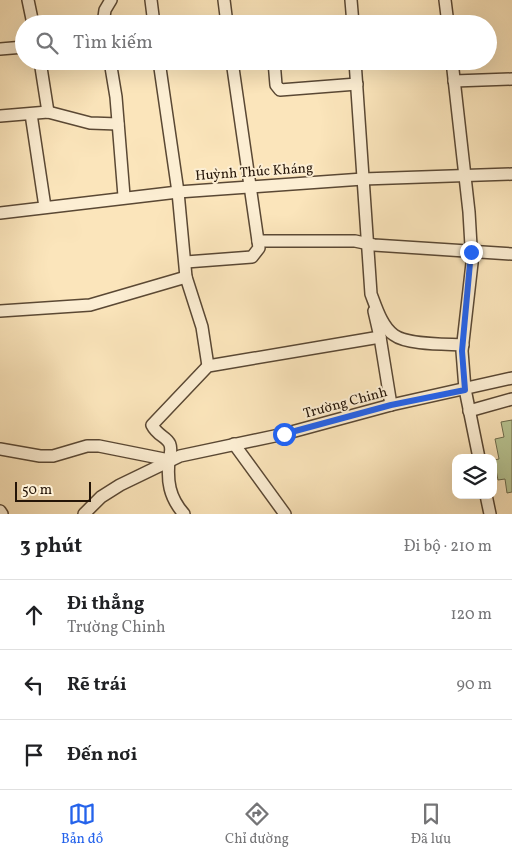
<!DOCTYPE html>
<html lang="vi">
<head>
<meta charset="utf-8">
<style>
  :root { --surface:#fff; --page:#f6f6f6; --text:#202124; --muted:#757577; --line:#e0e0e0; --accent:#2563eb }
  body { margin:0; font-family:Vollkorn,serif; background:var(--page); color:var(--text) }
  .controls { position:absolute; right:15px; bottom:15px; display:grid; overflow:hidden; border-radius:10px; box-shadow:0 5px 20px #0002 }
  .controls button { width:45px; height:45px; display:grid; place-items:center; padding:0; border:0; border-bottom:1px solid var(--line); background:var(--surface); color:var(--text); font:25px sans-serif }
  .scale { position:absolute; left:15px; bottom:12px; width:76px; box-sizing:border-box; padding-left:5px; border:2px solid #241407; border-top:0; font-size:14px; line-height:18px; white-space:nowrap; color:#241407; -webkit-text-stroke:4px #fceed3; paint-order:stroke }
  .stop { position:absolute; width:15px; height:15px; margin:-11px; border:4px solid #2563eb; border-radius:50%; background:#fff }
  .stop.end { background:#2563eb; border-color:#fff; box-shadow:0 1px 5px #0008 }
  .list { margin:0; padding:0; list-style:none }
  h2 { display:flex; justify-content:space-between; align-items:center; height:65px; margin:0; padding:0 20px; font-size:21px }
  h2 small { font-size:16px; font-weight:400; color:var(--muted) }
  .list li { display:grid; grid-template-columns:32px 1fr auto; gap:15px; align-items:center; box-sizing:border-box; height:70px; padding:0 20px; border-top:1px solid var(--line) }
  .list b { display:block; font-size:19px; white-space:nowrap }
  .list p { margin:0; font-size:16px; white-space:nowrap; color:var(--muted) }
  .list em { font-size:16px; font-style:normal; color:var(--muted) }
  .icon { flex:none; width:28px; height:28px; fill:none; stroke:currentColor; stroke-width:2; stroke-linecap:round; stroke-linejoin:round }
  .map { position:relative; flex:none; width:512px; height:514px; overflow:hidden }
  .search { position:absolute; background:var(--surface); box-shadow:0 5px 20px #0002; left:15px; right:15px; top:15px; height:55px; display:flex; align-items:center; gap:12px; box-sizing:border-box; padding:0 18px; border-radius:28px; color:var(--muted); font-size:19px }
  .sheet { height:275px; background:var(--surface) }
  nav { display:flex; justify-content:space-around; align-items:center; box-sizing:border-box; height:70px; border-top:1px solid var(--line); background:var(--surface); font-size:14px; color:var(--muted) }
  nav a { display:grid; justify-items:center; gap:2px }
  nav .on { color:var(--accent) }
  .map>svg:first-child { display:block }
  .green { fill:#b9c694; stroke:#6e6d4e }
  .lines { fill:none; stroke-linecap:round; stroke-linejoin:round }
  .minor-casing { stroke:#5a4834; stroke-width:14 }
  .minor { stroke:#fceed3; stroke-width:11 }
  .route { stroke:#2563eb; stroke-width:6 }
  .labels { text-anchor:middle; stroke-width:4; stroke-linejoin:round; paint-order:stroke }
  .street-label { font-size:14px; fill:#241407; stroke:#fceed3 }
</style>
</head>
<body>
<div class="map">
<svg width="512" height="514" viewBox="0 0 512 514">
  <rect width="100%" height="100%" fill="#fbe5bb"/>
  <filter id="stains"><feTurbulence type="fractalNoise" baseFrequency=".004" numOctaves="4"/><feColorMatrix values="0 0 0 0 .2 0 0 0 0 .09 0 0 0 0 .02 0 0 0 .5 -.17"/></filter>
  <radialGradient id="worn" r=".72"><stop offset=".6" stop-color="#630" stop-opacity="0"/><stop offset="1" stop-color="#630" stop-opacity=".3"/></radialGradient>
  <!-- green -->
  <polygon class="green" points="512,420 512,492 507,493 505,479 498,480 494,460 499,459 495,439 504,437 501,422"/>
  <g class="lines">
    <!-- minor casing -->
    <g class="minor-casing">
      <g id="minor">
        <polyline points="28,0 33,24"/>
        <polyline points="151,0 154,24"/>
        <polyline points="224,0 227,24"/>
        <polyline points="351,0 353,24"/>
        <polyline points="445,0 448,24"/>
        <polyline points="103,24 105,10 111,0"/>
        <polyline points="0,49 24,47"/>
        <polyline points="40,61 48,112"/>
        <polyline points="110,61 116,97 124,196"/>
        <polyline points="159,61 178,192 186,277 202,327 208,366"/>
        <polyline points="274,61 276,85 280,90 357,84"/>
        <path d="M355,61L371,294C376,307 382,327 394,335C407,345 446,344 463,345"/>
        <polyline points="452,61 469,212 472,263 462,351 465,389 479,458"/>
        <polyline points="454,81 512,79"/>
        <polyline points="31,114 45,207"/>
        <polyline points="0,116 48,112 90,123 118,124"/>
        <polyline points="0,213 178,192 363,179 512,174"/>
        <polyline points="258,241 355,241 374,245 512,254"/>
        <polyline points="186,262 252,257 259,248 232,61"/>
        <polyline points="0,311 90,305 186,277"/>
        <polyline points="374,311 380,337 391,405"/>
        <polyline points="469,411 512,399"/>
        <polyline points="234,444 285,514"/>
        <path d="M0,449L40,456H53L87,446H99L169,460C167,481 169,497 184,514"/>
        <path d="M169,460C176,435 160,441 152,425L208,366L380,337"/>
        <polyline points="486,495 490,514"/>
        <polyline points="0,511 2,514"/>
        <polyline points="84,514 101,497 120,485 180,456 284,434 391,405 512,378"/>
      </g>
    </g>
    <!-- minor -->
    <use href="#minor" class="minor"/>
  </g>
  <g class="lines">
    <!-- route -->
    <polyline class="route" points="284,434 391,405 465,390 462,351 471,252"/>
  </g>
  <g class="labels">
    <!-- street labels -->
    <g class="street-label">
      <text transform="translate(254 171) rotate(-4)" y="5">Huỳnh Thúc Kháng</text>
      <text transform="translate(345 402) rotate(-15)" y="5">Trường Chinh</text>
    </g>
  </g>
  <rect width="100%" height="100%" filter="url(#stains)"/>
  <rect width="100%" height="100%" fill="url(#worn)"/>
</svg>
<div class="controls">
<button><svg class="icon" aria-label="layers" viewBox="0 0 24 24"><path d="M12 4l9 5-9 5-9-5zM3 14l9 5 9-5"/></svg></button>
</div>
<div class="scale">50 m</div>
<div class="stop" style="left:284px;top:434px"></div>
<div class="stop end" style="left:471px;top:252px"></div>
<div class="search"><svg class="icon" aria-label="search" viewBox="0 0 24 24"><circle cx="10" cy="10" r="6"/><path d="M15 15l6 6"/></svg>Tìm kiếm</div>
</div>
<section class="sheet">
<h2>3 phút<small>Đi bộ · 210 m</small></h2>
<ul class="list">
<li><svg class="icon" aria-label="ahead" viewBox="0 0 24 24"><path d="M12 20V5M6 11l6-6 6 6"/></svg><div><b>Đi thẳng</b><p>Trường Chinh</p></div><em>120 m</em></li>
<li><svg class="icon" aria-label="left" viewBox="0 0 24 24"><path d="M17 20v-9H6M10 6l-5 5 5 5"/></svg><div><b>Rẽ trái</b></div><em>90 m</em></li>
<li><svg class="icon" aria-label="arrive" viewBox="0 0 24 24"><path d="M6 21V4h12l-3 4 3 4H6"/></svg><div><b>Đến nơi</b></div></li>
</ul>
</section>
<nav>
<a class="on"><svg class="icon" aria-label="map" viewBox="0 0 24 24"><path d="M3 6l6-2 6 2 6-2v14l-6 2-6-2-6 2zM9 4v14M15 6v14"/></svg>Bản đồ</a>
<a><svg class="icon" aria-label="directions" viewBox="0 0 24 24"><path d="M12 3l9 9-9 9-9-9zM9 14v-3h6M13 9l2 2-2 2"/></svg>Chỉ đường</a>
<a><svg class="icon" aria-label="saved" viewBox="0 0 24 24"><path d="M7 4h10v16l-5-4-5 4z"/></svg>Đã lưu</a>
</nav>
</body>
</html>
